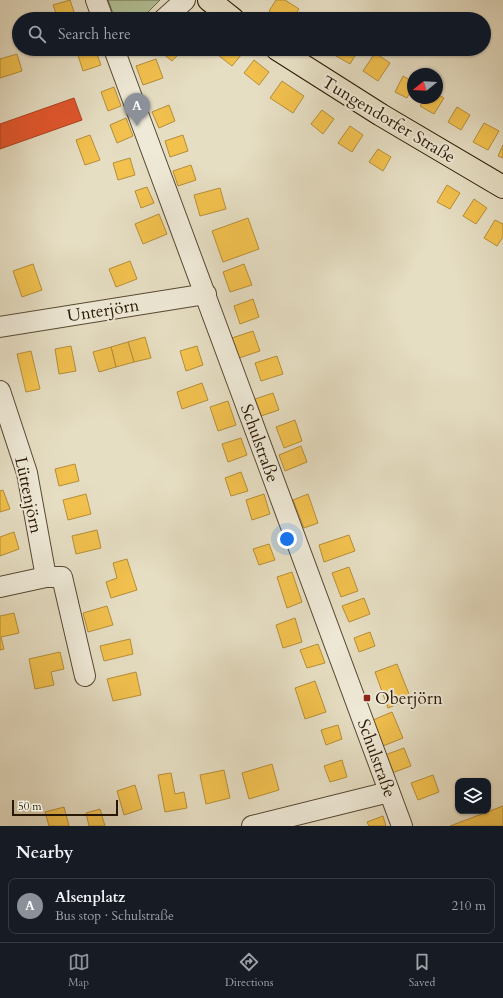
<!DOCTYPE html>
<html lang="en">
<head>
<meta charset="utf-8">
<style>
  :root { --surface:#171b24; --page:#20242c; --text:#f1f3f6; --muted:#9ea1a6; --line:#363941; --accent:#8c9099 }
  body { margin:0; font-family:Cardo,serif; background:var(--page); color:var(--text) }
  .controls { position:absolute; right:12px; bottom:12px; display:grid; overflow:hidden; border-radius:8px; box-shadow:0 1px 3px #0004 }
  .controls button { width:36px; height:36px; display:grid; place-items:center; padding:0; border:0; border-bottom:1px solid var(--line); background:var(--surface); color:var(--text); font:20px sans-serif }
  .compass { position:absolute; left:407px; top:68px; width:36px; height:36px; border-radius:50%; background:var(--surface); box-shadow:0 1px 3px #0004; rotate:252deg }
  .scale { position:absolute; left:12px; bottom:10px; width:106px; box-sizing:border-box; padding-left:4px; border:2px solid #281703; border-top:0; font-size:11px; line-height:14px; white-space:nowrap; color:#281703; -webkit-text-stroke:3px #efead8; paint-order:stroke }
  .you { position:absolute; left:287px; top:539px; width:14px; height:14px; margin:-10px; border:3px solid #fff; border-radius:50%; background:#1a73e8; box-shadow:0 0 0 6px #1a73e833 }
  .badge { display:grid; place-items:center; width:26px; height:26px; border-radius:50%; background:var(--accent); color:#fff; font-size:13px; font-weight:700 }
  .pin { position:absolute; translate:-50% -33px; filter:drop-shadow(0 1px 2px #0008) }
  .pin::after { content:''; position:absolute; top:21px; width:14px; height:12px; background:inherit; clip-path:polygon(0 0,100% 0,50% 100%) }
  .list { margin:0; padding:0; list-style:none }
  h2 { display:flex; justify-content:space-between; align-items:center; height:52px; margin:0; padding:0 16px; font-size:17px }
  h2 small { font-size:13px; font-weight:400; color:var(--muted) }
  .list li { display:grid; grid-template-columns:26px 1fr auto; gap:12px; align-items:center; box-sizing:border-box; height:56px; margin:0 8px 8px; padding:0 8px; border:1px solid var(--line); border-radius:8px }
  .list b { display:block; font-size:15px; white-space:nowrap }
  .list p { margin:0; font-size:13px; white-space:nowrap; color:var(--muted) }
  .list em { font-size:13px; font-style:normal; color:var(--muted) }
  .icon { flex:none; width:22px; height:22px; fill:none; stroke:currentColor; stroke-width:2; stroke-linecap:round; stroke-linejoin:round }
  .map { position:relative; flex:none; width:503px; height:826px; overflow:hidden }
  .search { position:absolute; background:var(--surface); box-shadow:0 1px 3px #0004; left:12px; right:12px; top:12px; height:44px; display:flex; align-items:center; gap:10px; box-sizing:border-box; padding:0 14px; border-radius:22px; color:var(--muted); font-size:15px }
  .sheet { height:116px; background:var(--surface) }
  nav { display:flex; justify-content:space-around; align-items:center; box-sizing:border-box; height:56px; border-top:1px solid var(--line); background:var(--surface); font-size:11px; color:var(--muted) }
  nav a { display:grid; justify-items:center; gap:2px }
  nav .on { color:var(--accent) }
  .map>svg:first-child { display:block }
  .green { fill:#b2c296; stroke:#6d6c4c }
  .homes { fill:#f2c14e; stroke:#b58e38 }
  .shops { fill:#e4572e; stroke:#ac4421 }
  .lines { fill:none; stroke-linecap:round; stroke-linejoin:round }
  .minor-casing { stroke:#584933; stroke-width:22 }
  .major-casing { stroke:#281703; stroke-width:24 }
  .minor { stroke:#efead8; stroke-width:20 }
  .major { stroke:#e6dec3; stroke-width:22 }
  .poi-dot { fill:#8f2418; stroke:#efead8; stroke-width:1.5 }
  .labels { text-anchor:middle; stroke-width:4; stroke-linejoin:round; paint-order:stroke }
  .street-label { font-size:17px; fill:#281703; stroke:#efead8 }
  .poi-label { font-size:17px; fill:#281703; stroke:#efead8; text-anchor:start }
</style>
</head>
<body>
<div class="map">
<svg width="503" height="826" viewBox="0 0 503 826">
  <rect width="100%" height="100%" fill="#e6dec3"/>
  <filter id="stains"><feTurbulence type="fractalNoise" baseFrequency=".005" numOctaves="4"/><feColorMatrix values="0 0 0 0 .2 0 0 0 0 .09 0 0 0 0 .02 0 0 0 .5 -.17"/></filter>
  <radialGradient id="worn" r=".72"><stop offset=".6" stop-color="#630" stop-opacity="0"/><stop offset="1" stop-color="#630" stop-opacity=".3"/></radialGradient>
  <!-- green -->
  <polygon class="green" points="108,0 160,0 141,19 115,19"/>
  <!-- homes -->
  <g class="homes">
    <polygon points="70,0 76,18 58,19 53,5"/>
    <polygon points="276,0 285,0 299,9 292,19 281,19 269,11"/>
    <polygon points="76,49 95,49 101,65 83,71"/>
    <polygon points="166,49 184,49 172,61 162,53"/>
    <polygon points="223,49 235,49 242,54 232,66 218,55"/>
    <polygon points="333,49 359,49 350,64 331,53"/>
    <polygon points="375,53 390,63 378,81 363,71"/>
    <polygon points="17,54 22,71 0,78 0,59"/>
    <polygon points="156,59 163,78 143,85 136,66"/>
    <polygon points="254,60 269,72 259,85 244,73"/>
    <polygon points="403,76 413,82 413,87 407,98 395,92"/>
    <polygon points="282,81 304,96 293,113 270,98"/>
    <polygon points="114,87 121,106 108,111 101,92"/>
    <polygon points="437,94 444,98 434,114 420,106 425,98 437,98"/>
    <polygon points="169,105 175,121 159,128 152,112"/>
    <polygon points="457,107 470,115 461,130 448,122"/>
    <polygon points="322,110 334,119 323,134 311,124"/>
    <polygon points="126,118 133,136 117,143 110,125"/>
    <polygon points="484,123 499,131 488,150 473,142"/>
    <polygon points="350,126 363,135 352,152 338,143"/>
    <polygon points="90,135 100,160 85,165 76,140"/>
    <polygon points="183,135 188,151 170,157 165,141"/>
    <polygon points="503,145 503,158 498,156"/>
    <polygon points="378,149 391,157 383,171 369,162"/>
    <polygon points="130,158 135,175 118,180 113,163"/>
    <polygon points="191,165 196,180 178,186 173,171"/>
    <polygon points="447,185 460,193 450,209 437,202"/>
    <polygon points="147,187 154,203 141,208 135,191"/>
    <polygon points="220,188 226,209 200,216 194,195"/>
    <polygon points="474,199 487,208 476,224 463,216"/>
    <polygon points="159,214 167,234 143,244 135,224"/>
    <polygon points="248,218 259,249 223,262 212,231"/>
    <polygon points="495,220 503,224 503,237 497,246 484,238"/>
    <polygon points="130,261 137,279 116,287 109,269"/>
    <polygon points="33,264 42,290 22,297 13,271"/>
    <polygon points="244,264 252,285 230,292 223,272"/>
    <polygon points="253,299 259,317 240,324 234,306"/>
    <polygon points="253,331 260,351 239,358 232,338"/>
    <polygon points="145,337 151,358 134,362 128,342"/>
    <polygon points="128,342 134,362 116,367 111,347"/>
    <polygon points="71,346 76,371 59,374 55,349"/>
    <polygon points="197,346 203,365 186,371 180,351"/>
    <polygon points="111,347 116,367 99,372 93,352"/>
    <polygon points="31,351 40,389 26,392 17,354"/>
    <polygon points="277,356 283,374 261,381 255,363"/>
    <polygon points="202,383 208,400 182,409 177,392"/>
    <polygon points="273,393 279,410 261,416 255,399"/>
    <polygon points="228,401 236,425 218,431 210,407"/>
    <polygon points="295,420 302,441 284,448 276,427"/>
    <polygon points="241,438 247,455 228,462 222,444"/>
    <polygon points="301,446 307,462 285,471 279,455"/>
    <polygon points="75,464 79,481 59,486 55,469"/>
    <polygon points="241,472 248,491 231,496 225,478"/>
    <polygon points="3,490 10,509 0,512 0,491"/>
    <polygon points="86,494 91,514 68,520 63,500"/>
    <polygon points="264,494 270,514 252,520 246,500"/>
    <polygon points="308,494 318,523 304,528 293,500"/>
    <polygon points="97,530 101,548 76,554 72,536"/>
    <polygon points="14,532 19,549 0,556 0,537"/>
    <polygon points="349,535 355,551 324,562 319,545"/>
    <polygon points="269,544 275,560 259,565 253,549"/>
    <polygon points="127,559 137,590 111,598 106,582 117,578 113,563"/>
    <polygon points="349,567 358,591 341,597 332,573"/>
    <polygon points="292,572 302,602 287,608 277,577"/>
    <polygon points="364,598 370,614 349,622 342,606"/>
    <polygon points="107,606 113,625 88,632 83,613"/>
    <polygon points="14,613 19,633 1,637 4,649 0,650 0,616"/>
    <polygon points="295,618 302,642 283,648 276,625"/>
    <polygon points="370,632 375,646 359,652 354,638"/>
    <polygon points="130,639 133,654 104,661 100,646"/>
    <polygon points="318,644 325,663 307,668 300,650"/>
    <polygon points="60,652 64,669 51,672 54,685 35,689 29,659"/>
    <polygon points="397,664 411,699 388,708 375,672"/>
    <polygon points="136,672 141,695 113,701 107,679"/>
    <polygon points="315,681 326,712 305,719 295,688"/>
    <polygon points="392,712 403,738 383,746 373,720"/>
    <polygon points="338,725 342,739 326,745 321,730"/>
    <polygon points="404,748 411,766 392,773 385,755"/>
    <polygon points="342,760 347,777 330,782 324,766"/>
    <polygon points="272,764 279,790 249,799 242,773"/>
    <polygon points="224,770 230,798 206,804 200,775"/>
    <polygon points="171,773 175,794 184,792 187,808 165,812 158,775"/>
    <polygon points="433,775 439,792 418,800 411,783"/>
    <polygon points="135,785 142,809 124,815 117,791"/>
    <polygon points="503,806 503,826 450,826"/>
    <polygon points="64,807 69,826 49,826 45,812"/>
    <polygon points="100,809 105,826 89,826 86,813"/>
    <polygon points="383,816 386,826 369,826 367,822"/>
  </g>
  <!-- shops -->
  <polygon class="shops" points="74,98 82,120 0,149 0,124"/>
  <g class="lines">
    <!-- minor casing -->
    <g class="minor-casing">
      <g id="minor">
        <polyline points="96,0 103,19"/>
        <polyline points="164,19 185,0"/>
        <polyline points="114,49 402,826"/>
        <polyline points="0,327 206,294"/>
        <polyline points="0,391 27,473 46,577"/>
        <polyline points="0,587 46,577 62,577 85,676"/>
        <polyline points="252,826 389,792"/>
      </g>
    </g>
    <!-- major casing -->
    <g class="major-casing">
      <g id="major">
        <polyline points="209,0 233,19"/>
        <polyline points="277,49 381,115 503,187"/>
      </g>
    </g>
    <!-- minor -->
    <use href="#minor" class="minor"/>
    <!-- major -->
    <use href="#major" class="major"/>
  </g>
  <!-- markers -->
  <rect class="poi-dot" x="363" y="694" width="8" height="8" rx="2"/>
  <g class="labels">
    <!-- street labels -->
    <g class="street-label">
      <text transform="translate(389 119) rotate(31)" y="6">Tungendorfer Straße</text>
      <text transform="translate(103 310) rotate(-9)" y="6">Unterjörn</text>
      <text transform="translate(260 443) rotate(70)" y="6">Schulstraße</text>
      <text transform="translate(29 495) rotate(78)" y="6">Lüttenjörn</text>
      <text transform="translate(377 758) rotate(70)" y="6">Schulstraße</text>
    </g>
    <!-- poi labels -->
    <g class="poi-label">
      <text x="375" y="704">Oberjörn</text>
    </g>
  </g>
  <rect width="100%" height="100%" filter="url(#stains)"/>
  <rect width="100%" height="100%" fill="url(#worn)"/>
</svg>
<div class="controls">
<button><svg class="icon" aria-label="layers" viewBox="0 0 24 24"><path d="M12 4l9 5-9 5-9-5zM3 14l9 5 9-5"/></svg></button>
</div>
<svg class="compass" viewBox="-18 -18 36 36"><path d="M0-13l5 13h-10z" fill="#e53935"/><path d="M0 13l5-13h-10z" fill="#9ea1a6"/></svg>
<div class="scale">50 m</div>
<div class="you"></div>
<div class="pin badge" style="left:137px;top:126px">A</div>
<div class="search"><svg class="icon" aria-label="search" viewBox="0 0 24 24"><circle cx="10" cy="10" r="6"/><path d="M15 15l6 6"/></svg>Search here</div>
</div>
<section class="sheet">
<h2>Nearby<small></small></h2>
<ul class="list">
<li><span class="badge">A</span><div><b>Alsenplatz</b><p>Bus stop · Schulstraße</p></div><em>210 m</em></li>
</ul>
</section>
<nav>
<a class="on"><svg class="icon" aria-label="map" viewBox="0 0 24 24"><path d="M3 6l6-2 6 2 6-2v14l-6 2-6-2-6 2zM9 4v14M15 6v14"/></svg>Map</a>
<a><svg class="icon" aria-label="directions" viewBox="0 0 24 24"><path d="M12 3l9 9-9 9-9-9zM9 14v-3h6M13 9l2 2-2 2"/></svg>Directions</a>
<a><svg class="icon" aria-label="saved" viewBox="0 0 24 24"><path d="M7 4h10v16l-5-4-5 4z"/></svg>Saved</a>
</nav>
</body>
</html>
